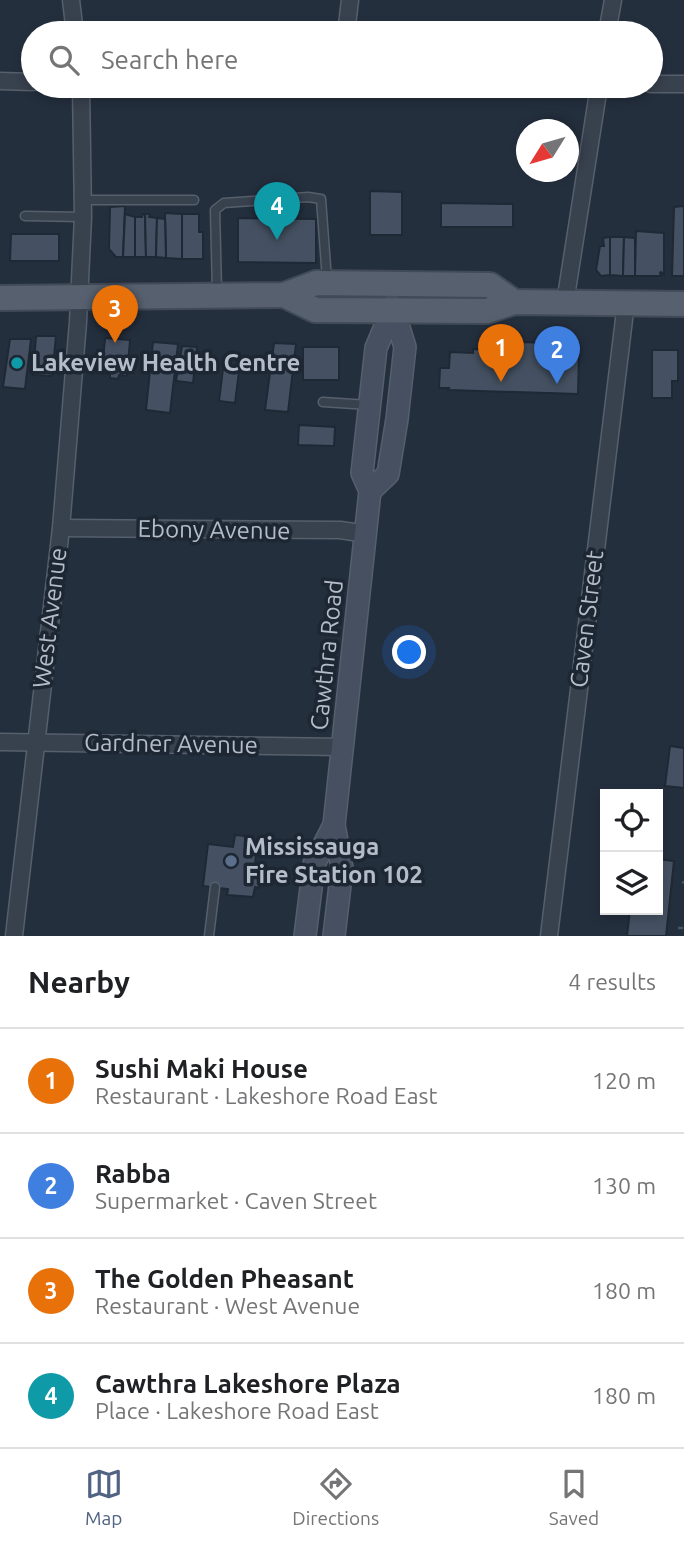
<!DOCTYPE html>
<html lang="en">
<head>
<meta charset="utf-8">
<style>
  :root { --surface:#fff; --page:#f6f6f6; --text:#202124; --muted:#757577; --line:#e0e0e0; --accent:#506383 }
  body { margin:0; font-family:Ubuntu,sans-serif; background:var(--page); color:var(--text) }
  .controls { position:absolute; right:21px; bottom:21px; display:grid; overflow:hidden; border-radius:0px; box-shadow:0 4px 10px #0003 }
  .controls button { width:63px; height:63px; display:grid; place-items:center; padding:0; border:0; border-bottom:2px solid var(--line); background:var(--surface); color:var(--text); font:35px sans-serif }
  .compass { position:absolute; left:516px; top:119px; width:63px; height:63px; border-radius:50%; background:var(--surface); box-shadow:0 4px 10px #0003; rotate:233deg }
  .you { position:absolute; left:410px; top:653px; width:24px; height:24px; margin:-18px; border:5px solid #fff; border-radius:50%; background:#1a73e8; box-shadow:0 0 0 10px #1a73e833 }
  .badge { display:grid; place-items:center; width:46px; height:46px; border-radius:50%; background:var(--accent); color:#fff; font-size:23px; font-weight:700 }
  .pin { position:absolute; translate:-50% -58px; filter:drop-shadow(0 2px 4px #0008) }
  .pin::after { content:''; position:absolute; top:37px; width:24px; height:21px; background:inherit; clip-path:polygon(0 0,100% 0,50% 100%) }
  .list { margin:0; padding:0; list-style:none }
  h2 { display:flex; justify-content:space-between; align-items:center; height:91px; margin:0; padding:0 28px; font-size:30px }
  h2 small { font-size:23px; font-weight:400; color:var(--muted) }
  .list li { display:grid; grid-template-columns:46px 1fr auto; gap:21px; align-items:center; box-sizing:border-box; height:105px; padding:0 28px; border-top:2px solid var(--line) }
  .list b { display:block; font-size:26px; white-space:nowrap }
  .list p { margin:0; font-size:23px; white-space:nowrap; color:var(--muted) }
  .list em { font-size:23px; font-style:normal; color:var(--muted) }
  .icon { flex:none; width:38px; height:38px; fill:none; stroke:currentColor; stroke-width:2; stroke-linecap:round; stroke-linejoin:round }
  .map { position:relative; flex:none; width:684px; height:936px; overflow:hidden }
  .search { position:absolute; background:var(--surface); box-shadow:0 4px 10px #0003; left:21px; right:21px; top:21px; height:77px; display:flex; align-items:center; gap:18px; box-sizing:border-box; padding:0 24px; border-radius:38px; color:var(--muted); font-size:26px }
  .sheet { height:511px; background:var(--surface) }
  nav { display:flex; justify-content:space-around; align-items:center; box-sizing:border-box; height:98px; border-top:2px solid var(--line); background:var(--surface); font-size:19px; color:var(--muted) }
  nav a { display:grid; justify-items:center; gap:4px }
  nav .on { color:var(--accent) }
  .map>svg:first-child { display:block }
  .building { fill:#455162; stroke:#1f2835; stroke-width:2 }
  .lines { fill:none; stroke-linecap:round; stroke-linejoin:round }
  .service-casing { stroke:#565f6c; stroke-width:11 }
  .minor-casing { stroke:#565f6c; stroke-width:19 }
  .secondary-casing { stroke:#565f6c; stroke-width:24 }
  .primary-casing { stroke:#414a57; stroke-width:28 }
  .path { stroke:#44595c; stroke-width:2.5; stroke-dasharray:5 5; stroke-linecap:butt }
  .service { stroke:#38414e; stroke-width:8 }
  .minor { stroke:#38414e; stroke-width:16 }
  .secondary { stroke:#465061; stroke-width:21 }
  .primary { stroke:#56606e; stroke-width:24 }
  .culture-dot { fill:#0f9aa8; stroke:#1d2633; stroke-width:2.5 }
  .service-dot { fill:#5c6f8a; stroke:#1d2633; stroke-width:2.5 }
  .labels { text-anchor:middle; stroke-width:7; stroke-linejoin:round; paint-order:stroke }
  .poi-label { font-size:24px; font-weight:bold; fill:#b4bcc9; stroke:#1d2633; text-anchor:start }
  .street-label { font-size:24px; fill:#b4bcc9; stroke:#1d2633 }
</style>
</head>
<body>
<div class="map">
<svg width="684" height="936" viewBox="0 0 684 936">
  <rect width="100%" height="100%" fill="#242f3e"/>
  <!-- building -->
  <g class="building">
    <polygon points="370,191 402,192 402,235 370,235"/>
    <polygon points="441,203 513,204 513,227 441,227"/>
    <polygon points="125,206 123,257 116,257 109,249 110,207"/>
    <polygon points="684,206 684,276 672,276 674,207"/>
    <polygon points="165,213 182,214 182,259 166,258"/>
    <polygon points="125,214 135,217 135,257 123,257"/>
    <polygon points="143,214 145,214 146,257 135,257 135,217 142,217"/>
    <polygon points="145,214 150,214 149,217 157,218 156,257 146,257"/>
    <polygon points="182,214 199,214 199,232 203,232 203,259 182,259"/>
    <polygon points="157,218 165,219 166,258 156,257"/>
    <polygon points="238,218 316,219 316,263 238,262"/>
    <polygon points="636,231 664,233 664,275 661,272 660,273 661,276 635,276"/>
    <polygon points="11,234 59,234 59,261 10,261"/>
    <polygon points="610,237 610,275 601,276 596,270 600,246 604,246 603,238"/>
    <polygon points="610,237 624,237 623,276 610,275"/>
    <polygon points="624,237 635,238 635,276 623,276"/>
    <polygon points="36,336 56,336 52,376 33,375"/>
    <polygon points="105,338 130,340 127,376 119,375 118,379 110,378 110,374 102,374"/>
    <polygon points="10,339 31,339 25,389 3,387"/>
    <polygon points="153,342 178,344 170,413 146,410"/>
    <polygon points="517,342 554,343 554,352 579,353 578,394 448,390 449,388 439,388 440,368 449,368 450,352 473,353 473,349 489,350 489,347 517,348"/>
    <polygon points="274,343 296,344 288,412 265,410"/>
    <polygon points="182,346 197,347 193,383 176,381"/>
    <rect x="303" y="347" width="36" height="33"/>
    <polygon points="652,350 678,350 678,381 672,381 672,398 652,398"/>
    <polygon points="223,369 239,371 235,403 219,401"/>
    <polygon points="299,425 335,427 334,446 298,445"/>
    <polygon points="670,746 684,748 684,788 665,786"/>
    <polygon points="235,835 245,836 245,846 256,846 255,875 261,875 259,888 255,887 253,897 227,895 228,889 203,886 208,844 233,847"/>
    <polygon points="658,859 674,861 666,936 627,936 630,910 658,910"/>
  </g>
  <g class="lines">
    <!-- service casing -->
    <g class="service-casing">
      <g id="service">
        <polyline points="82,200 194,200"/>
        <polyline points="25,216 83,217"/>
        <polyline points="217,291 215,210 224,203 308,197 321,199 327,280"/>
        <polyline points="323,402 369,405"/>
        <polyline points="209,936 215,887"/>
      </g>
    </g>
    <!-- minor casing -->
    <g class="minor-casing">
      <g id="minor">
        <polyline points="71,0 75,33"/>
        <polyline points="346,33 350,0"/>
        <polyline points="607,33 613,0"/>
        <polyline points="0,81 33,82"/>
        <polyline points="651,84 684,84"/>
        <polyline points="565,303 599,86"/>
        <polyline points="61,528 340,530 367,534"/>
        <polyline points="0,742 343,747"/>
        <polyline points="14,936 61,528 78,322 83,217 81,86"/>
        <polyline points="549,936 626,303"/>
      </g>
    </g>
    <!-- secondary casing -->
    <g class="secondary-casing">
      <g id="secondary">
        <polyline points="370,491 388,474 397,419 405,347 392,305"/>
        <polyline points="305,936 314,864 334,825"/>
        <polyline points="334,936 342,868 334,825 370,491 362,473 376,348 392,310"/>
      </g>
    </g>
    <!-- primary casing -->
    <g class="primary-casing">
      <g id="primary">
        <polyline points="284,295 315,310 487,311 514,302 684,304"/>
        <polyline points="0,298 284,295 316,283 490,285 514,302"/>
      </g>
    </g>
    <!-- path -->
    <g class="path">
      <polyline points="682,882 684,883"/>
      <polyline points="678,928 684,928"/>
    </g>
    <!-- service -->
    <use href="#service" class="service"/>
    <!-- minor -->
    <use href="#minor" class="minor"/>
    <!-- secondary -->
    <use href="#secondary" class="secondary"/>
    <!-- primary -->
    <use href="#primary" class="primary"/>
  </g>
  <!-- markers -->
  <circle class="culture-dot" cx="17" cy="363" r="7"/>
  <circle class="service-dot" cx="231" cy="861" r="7"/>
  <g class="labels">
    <!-- poi labels -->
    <g class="poi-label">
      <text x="31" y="371">Lakeview Health Centre</text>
      <text x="245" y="855">Mississauga<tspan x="245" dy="28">Fire Station 102</tspan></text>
    </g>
    <!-- street labels -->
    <g class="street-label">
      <text transform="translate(214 530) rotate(1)" y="8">Ebony Avenue</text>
      <text transform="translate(50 618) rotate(-83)" y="8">West Avenue</text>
      <text transform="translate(587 619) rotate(-83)" y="8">Caven Street</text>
      <text transform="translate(327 655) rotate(-84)" y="8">Cawthra Road</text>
      <text transform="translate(171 744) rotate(1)" y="8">Gardner Avenue</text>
    </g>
  </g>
</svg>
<div class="controls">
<button><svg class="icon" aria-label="locate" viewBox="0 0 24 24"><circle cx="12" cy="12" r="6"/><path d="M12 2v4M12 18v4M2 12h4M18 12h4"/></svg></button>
<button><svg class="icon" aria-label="layers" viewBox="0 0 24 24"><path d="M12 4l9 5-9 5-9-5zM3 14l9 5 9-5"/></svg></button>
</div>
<svg class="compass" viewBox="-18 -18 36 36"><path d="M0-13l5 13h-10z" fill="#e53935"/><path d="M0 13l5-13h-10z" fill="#757577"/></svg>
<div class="you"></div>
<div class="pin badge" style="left:501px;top:382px;background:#e8710a">1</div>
<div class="pin badge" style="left:557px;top:384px;background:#3f7fe0">2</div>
<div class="pin badge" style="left:115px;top:343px;background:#e8710a">3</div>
<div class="pin badge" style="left:277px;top:240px;background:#0f9aa8">4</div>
<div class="search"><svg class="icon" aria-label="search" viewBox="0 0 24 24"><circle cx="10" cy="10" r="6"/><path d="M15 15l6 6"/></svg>Search here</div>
</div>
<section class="sheet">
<h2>Nearby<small>4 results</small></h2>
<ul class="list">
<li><span class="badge" style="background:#e8710a">1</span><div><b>Sushi Maki House</b><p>Restaurant · Lakeshore Road East</p></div><em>120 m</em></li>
<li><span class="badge" style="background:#3f7fe0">2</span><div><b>Rabba</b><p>Supermarket · Caven Street</p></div><em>130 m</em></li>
<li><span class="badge" style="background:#e8710a">3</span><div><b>The Golden Pheasant</b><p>Restaurant · West Avenue</p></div><em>180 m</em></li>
<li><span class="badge" style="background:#0f9aa8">4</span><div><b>Cawthra Lakeshore Plaza</b><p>Place · Lakeshore Road East</p></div><em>180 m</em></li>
</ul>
</section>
<nav>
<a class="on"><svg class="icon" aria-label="map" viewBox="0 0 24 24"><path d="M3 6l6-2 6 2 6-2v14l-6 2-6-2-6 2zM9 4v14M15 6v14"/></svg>Map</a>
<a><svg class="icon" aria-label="directions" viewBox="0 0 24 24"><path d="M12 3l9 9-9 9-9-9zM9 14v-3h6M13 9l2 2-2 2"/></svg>Directions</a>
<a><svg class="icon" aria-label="saved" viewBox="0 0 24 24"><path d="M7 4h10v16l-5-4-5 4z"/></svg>Saved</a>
</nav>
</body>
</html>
